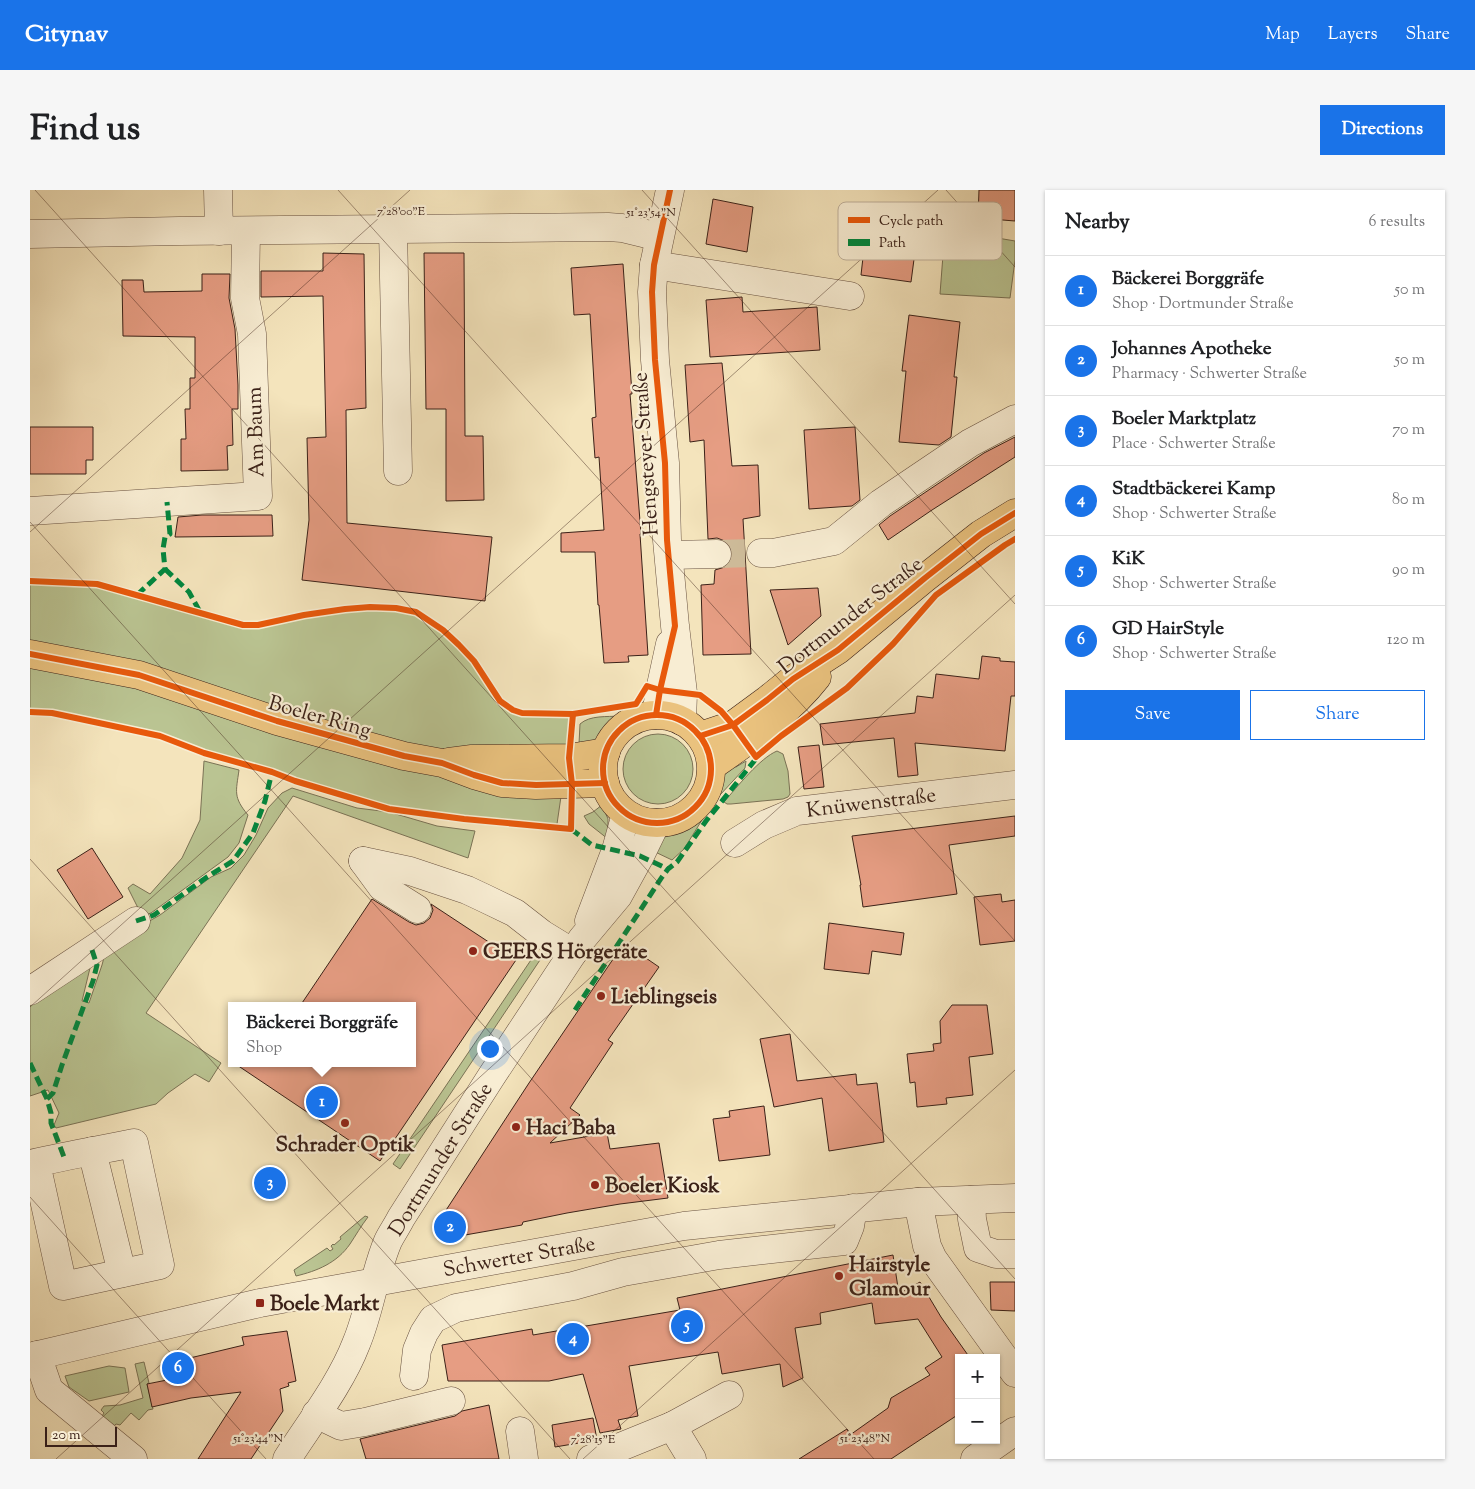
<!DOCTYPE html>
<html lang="en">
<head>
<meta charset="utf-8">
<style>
  :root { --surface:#fff; --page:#f6f6f6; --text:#202124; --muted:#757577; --line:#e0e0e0; --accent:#1a73e8 }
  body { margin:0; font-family:"Sorts Mill Goudy",serif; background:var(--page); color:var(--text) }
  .controls { position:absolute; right:15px; bottom:15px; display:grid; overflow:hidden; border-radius:0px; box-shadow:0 1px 4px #0004 }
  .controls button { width:45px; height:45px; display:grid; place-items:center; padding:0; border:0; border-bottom:1px solid var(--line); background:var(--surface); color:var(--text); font:25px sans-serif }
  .scale { position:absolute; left:15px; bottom:12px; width:72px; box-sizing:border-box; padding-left:5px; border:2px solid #3b2118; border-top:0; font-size:14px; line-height:18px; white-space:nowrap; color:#3b2118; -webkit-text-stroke:4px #f8edd3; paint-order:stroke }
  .you { position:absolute; left:459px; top:858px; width:18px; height:18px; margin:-12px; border:4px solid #fff; border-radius:50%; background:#1a73e8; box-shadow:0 0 0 8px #1a73e833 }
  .badge { display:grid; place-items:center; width:32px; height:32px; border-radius:50%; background:var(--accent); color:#fff; font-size:16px; font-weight:700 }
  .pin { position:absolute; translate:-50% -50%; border:2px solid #fff; box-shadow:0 1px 5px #0006 }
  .popup { position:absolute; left:198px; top:812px; width:188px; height:65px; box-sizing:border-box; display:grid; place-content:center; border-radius:0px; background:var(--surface); filter:drop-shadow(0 1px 4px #0005); font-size:16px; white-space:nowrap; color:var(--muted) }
  .popup b { font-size:19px; color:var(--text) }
  .popup::after { content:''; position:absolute; left:50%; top:100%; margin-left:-10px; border:10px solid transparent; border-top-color:var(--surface) }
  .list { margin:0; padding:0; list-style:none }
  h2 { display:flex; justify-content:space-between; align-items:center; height:65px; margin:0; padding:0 20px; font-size:21px }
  h2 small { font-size:16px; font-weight:400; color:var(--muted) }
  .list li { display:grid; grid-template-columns:32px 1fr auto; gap:15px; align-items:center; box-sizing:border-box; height:70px; padding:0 20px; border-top:1px solid var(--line) }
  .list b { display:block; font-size:19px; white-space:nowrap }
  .list p { margin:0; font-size:16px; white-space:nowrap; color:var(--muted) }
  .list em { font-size:16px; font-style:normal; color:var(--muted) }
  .actions { display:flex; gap:10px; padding:15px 20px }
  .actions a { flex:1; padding:11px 0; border:1px solid var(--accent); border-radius:0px; text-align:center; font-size:18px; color:var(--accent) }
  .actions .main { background:var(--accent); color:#fff }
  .map { position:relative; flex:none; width:985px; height:1269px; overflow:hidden; border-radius:0px }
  header { display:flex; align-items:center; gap:30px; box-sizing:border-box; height:70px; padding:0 25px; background:var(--accent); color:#fff }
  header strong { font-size:24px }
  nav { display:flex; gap:28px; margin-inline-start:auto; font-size:18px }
  .intro { display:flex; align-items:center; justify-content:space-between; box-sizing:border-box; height:120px; padding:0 30px }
  h1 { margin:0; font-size:35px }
  .button { padding:12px 22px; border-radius:0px; background:var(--accent); color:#fff; font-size:18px; font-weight:700 }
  main { display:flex; gap:30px; padding:0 30px }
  aside { flex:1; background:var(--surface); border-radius:0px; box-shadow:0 1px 4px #0004 }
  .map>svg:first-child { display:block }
  .green { fill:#bac492; stroke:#7a7255 }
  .building { fill:#e69d83; stroke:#3b2118 }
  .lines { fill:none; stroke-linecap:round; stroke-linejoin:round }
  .minor-tunnel { stroke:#cfbd9b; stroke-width:28; stroke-dasharray:28 14; stroke-linecap:butt }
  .minor-casing { stroke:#695241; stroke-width:29 }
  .major-casing { stroke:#3b2118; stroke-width:29 }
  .minor { stroke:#f8edd3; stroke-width:28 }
  .major { stroke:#eac27e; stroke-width:28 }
  .quiet { stroke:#00873e; stroke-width:5; stroke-dasharray:10 5; stroke-linecap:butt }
  .cycleway-casing { stroke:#f8edd3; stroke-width:9 }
  .cycleway { stroke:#e8590c; stroke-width:6 }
  .ticks { fill:none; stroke:#3b2118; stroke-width:1; stroke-opacity:0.45 }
  .poi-dot { fill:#8f2418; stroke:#f8edd3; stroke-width:2 }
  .labels { text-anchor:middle; stroke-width:4.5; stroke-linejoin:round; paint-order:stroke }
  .street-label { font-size:21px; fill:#3b2118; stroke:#f8edd3 }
  .poi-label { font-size:21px; font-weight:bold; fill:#3b2118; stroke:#f8edd3; text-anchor:start }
  .key { fill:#f8edd3; stroke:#bfb09b; stroke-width:1 }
  .key-label { font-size:14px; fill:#3b2118 }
  .ticks-label { font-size:12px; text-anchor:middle; fill:#3b2118; stroke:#f8edd3; stroke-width:4.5; stroke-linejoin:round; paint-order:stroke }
</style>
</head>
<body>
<header>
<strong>Citynav</strong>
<nav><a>Map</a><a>Layers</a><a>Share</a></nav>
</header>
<div class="intro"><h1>Find us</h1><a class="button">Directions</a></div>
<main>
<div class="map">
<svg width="985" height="1269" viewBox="0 0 985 1269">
  <rect width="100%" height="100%" fill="#f4e4bc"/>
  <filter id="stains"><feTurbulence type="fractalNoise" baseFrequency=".004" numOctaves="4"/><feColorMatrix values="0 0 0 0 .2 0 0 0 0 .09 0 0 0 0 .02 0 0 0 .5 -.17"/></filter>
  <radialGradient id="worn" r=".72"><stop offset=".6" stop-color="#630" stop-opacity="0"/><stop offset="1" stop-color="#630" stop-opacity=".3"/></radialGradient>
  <!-- green -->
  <g class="green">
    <polygon points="915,39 985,51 985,70 980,108 910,104"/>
    <path d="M0,391L67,394L213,435H228L274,425L315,419L340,417L366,418L386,422L413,440L444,471L470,511C489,528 518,524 543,524L527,634L434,629L359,619L265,591L242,582L174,563L130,546L22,523L0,522Z"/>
    <path d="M590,526L563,553L549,554L550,534C560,525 577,527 590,526Z"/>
    <circle cx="628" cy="579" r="35"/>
    <path d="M747,561L753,564L758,581L760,604L758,607L753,609L701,614H697L694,612C707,597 730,568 747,561Z"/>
    <path d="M174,571L209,580C206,602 203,607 218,625L209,653L198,667L121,723L112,726L98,698L103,694L120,704L152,668L170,630Z"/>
    <polygon points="716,571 715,578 690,605 688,604 693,586 700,575 706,577"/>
    <polygon points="262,598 327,618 359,622 407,636 445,641 438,668 263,606 116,823 191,873 179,892 165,884 138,903 126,914 26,938 24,935 29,923 18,900 0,906 0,808 58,773 60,778 52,811 59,813 72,775 76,760 116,733 130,725 181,687 201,678 214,665 226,645 238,618 252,603"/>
    <polygon points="572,615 578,629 578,649 559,634 554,626 563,622"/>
    <polygon points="670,629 672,630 654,659 642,670 621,660 633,648 663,633"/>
    <polygon points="505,764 510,770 370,979 363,974"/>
    <path d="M335,1026L338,1027C331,1036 326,1045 320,1054C307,1073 287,1081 266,1086L264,1080L297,1058L300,1061L303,1059L301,1056L303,1054L304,1055L311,1049L310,1047Z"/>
    <polygon points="114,1172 119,1193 117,1194 123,1219 118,1220 109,1230 101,1223 90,1235 86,1234 81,1239 70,1229 74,1223 71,1220 74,1216 90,1215 113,1208 105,1174"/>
    <polygon points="79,1176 95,1178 99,1202 59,1211 39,1197 35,1186"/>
  </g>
  <!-- building -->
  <g class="building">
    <polygon points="949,0 985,0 985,31 948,28"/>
    <polygon points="683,9 723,17 717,62 676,54"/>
    <polygon points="837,32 888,39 881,92 831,85"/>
    <polygon points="293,63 334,64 336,218 316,220 317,333 462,347 455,411 272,390 279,330 277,248 296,247 293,106 231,107 231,81 293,81"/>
    <polygon points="394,63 434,63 435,246 453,246 454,310 416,311 416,219 396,219"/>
    <polygon points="593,74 602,204 600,204 611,344 610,344 618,465 598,466 599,472 574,473 569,415 568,415 565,362 531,362 531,343 574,340 569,267 565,268 562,228 566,227 560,124 544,125 541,78"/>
    <polygon points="172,84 200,84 199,108 205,139 208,195 208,219 202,219 203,255 197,256 198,280 151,281 151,249 156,249 155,219 160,219 160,188 165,188 165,147 93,146 92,90 113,90 114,102 172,101"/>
    <polygon points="712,107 713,122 787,117 790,160 680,167 676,110"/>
    <polygon points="879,125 930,132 924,187 927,187 921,247 909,255 869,252 876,181 872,181"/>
    <polygon points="692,173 702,276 728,275 730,326 713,329 721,464 673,465 671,395 684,394 685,380 695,377 701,371 703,363 701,356 695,351 687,348 678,349 674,250 660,252 655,175"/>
    <polygon points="0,237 63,237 63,270 56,270 56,284 0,284"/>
    <polygon points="825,237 830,310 822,316 779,319 774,240"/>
    <polygon points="985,247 985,267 902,320 858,350 849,335 860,326 930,279 954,263"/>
    <polygon points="172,325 242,325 243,346 145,347 148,327"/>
    <polygon points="788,398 791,426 758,455 740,400"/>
    <polygon points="952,466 970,468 970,471 985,472 985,506 981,506 975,561 885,553 888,585 868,587 864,548 793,555 790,534 885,523 887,506 903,508 906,484 949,489"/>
    <polygon points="789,555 794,597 774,599 768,557"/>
    <polygon points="985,626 985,646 919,655 927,704 833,717 830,695 831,695 822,646"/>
    <polygon points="62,658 93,707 58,729 27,680"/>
    <polygon points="971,704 972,712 985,710 985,751 950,755 944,707"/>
    <polygon points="342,709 379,732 386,735 394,733 400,728 403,720 401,714 486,770 350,971 204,873 382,873 382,816 270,816"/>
    <polygon points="799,733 874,743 871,765 842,761 839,784 794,779"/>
    <polygon points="594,753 629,777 578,850 583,853 540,918 550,925 520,953 577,943 580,959 629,953 638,1008 590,1014 537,1023 493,1032 492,1035 418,1048 407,1034 499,893"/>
    <polygon points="922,815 957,815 963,864 939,867 943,905 916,908 917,914 887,917 885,892 880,893 877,864 904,861 903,854 911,853 910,831"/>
    <polygon points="760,844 767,891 826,884 827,895 847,893 854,952 799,961 792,908 744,917 730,849"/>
    <polygon points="734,916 740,965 689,971 683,929 700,927 699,921"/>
    <polygon points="863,1065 869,1104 890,1092 911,1127 940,1168 929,1168 929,1224 861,1269 769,1269 817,1239 820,1245 858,1218 861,1208 900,1185 895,1178 912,1167 888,1129 845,1134 842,1113 790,1123 791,1134 765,1138 773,1188 753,1197 750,1174 692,1184 688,1162 599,1176 608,1226 588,1230 591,1239 570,1243 553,1184 519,1191 418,1191 412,1155 502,1139 503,1145 650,1120 647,1108"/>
    <polygon points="960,1092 985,1092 985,1121 961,1120"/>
    <polygon points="257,1141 266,1191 258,1193 259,1196 250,1199 253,1221 221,1269 168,1269 211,1202 161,1208 122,1217 117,1194 142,1189 139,1173 214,1155 212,1147"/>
    <polygon points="459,1215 469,1269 336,1269 330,1249 425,1226 432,1221"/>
    <polygon points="563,1228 567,1250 525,1257 522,1235"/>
  </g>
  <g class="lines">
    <!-- minor-tunnel -->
    <polyline class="minor-tunnel" points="687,364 731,363"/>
    <!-- minor casing -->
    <g class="minor-casing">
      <g id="minor">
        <polyline points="188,0 189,41"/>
        <polyline points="640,0 624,75 622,102 625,170 635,273 637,350 645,436 653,503 652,531"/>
        <polyline points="363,39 368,281"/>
        <polyline points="0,44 149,41 578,37 592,38 629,47"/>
        <polyline points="624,75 820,106"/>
        <polyline points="0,321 228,306 222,144 215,108 216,41"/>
        <polyline points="731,363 743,363 804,351 851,313 940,253 985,229"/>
        <polyline points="639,365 687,364"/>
        <polyline points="626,525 630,500 640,454"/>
        <polyline points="705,653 734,635 767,621 985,595"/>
        <polyline points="333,671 380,681 437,700 454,708 485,723 512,744 543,763"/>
        <polyline points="333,671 352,697 387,719"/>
        <polyline points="559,731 586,660 596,624"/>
        <polyline points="0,801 106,731"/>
        <polyline points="62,961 92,1083"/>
        <path d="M0,974C34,966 69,960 104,953L130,1075L33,1096L6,973"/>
        <polyline points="941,1010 942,1029 948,1058 966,1064 985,1064"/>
        <polyline points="888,1012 897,1056 903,1069 985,1183"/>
        <polyline points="7,1165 19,1200 103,1269"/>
        <polyline points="0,1167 230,1113 654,1036 888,1012 985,1008"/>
        <polyline points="384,1186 387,1160 394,1143 403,1129 426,1118 543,1096 593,1082 689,1065 814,1051 820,1036 823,1018"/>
        <polyline points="286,1224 311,1236 335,1232 421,1211"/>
        <polyline points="642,1236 699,1205"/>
        <polyline points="490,1241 494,1269"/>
        <path d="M257,1269C280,1233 311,1193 326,1154C340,1121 344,1084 358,1051C362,1043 367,1036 371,1028L461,887L552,749L588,706L610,666L626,633"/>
        <polyline points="561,1269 642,1236 662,1269"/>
        <polyline points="945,1269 985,1241"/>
      </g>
    </g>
    <!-- major casing -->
    <g class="major-casing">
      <g id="major">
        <polyline points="0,464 109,485 247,531 374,566 412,573 444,585 472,593 506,595 575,593"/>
        <circle cx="627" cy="579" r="54"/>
        <polyline points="670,546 703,535 737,510 763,489 808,460 895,388 951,344 985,323"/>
        <polyline points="419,572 442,569 539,568 576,562"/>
        <path d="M682,576C719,550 759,523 787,487"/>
      </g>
    </g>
    <!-- minor -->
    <use href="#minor" class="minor"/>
    <!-- major -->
    <use href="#major" class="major"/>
    <!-- quiet -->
    <g class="quiet">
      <polyline points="135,379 159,402 170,422"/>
      <polyline points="107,405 135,379 133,359 135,347 140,344 137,312"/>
      <polyline points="541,639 562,655 610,666 638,679"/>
      <polyline points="106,731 124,725 177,687 203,671 223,643 235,611 242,582"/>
      <polyline points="545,820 632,687 638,679 647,672 676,631 729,565"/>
      <polyline points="0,873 17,909 21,923 21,933 34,967"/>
      <polyline points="17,909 23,903 32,875 63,791 67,775 62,760"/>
    </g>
    <!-- cycleway casing -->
    <g class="cycleway-casing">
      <g id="cycleway">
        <polyline points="0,391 67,394 213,435 228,435 274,425 315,419 340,417 366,418 386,422 413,440 429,455 444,471 470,511 483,520 492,523 543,524 606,514 617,496 630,500 670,505 691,521 703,535 726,567 751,546 817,498 863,454 906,405 975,355 985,349"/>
        <polyline points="0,464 109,485 247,531 374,566 412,573 444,585 472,593 506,595 575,593"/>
        <polyline points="0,522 22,523 130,546 174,563 242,582 265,591 359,619 434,629 541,639 542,594 539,568 543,524"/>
        <circle cx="627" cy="579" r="54"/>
        <polyline points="626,525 630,500 645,436 637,350 635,273 625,170 622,102 624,75 640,0"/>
        <polyline points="670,546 703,535 737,510 763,489 808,460 895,388 951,344 985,323"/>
      </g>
    </g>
    <!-- cycleway -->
    <use href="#cycleway" class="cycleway"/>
  </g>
  <!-- ticks -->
  <path class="ticks" d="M5,0L985,1089M308,0L985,751M612,0L985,414M916,0L985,77M0,332L844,1269M0,342L380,0M0,669L540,1269M0,817L908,0M0,1007L236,1269M26,1269L985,405M553,1269L985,880"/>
  <!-- markers -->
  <g class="poi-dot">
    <circle cx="443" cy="761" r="5"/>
    <circle cx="571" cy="806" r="5"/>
    <circle cx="315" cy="933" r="5"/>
    <circle cx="486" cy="937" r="5"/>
    <circle cx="565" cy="995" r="5"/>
    <circle cx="809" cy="1086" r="5"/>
    <rect x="225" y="1108" width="10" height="10" rx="2.5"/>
  </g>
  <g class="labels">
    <!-- street labels -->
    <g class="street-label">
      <text transform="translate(225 242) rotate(-92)" y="7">Am Baum</text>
      <text transform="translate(615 264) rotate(-94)" y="7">Hengsteyer Straße</text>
      <text transform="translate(820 425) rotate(-38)" y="7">Dortmunder Straße</text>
      <text transform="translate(290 526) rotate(16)" y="7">Boeler Ring</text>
      <text transform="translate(841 612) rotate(-7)" y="7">Knüwenstraße</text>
      <text transform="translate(410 969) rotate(-58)" y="7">Dortmunder Straße</text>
      <text transform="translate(489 1066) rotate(-10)" y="7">Schwerter Straße</text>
    </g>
    <!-- poi labels -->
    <g class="poi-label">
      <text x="453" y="768">GEERS Hörgeräte</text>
      <text x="581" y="813">Lieblingseis</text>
      <text x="496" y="944">Haci Baba</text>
      <text x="315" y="961" text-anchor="middle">Schrader Optik</text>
      <text x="575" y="1002">Boeler Kiosk</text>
      <text x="819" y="1081">Hairstyle<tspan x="819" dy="24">Glamour</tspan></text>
      <text x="240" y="1120">Boele Markt</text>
    </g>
  </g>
  <!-- legend -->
  <rect x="808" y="12" width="164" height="58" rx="8" class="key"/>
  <rect x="818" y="27" width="22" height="6" fill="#e8590c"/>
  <rect x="818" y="49" width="22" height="7" fill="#00873e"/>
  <g class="key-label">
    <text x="849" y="35">Cycle path</text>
    <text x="849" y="57">Path</text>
  </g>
  <g class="ticks-label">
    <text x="371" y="25">7°28'00"E</text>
    <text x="621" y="26">51°23'54"N</text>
    <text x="228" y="1252">51°23'44"N</text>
    <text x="835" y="1252">51°23'48"N</text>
    <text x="563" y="1253">7°28'15"E</text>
  </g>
  <rect width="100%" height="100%" filter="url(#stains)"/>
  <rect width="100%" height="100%" fill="url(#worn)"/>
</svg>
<div class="controls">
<button>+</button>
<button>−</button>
</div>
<div class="scale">20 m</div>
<div class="you"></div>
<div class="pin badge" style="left:292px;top:912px">1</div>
<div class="popup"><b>Bäckerei Borggräfe</b>Shop</div>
<div class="pin badge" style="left:420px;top:1037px">2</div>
<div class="pin badge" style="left:240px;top:993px">3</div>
<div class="pin badge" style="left:543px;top:1149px">4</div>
<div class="pin badge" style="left:657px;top:1136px">5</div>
<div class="pin badge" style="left:148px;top:1178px">6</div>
</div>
<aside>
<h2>Nearby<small>6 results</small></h2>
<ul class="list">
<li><span class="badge">1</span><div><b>Bäckerei Borggräfe</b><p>Shop · Dortmunder Straße</p></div><em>50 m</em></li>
<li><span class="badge">2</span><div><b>Johannes Apotheke</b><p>Pharmacy · Schwerter Straße</p></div><em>50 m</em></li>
<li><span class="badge">3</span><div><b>Boeler Marktplatz</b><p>Place · Schwerter Straße</p></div><em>70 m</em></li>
<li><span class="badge">4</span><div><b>Stadtbäckerei Kamp</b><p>Shop · Schwerter Straße</p></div><em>80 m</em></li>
<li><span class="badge">5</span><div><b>KiK</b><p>Shop · Schwerter Straße</p></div><em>90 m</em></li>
<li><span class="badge">6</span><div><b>GD HairStyle</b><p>Shop · Schwerter Straße</p></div><em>120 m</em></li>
</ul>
<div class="actions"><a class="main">Save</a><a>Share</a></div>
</aside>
</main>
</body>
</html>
